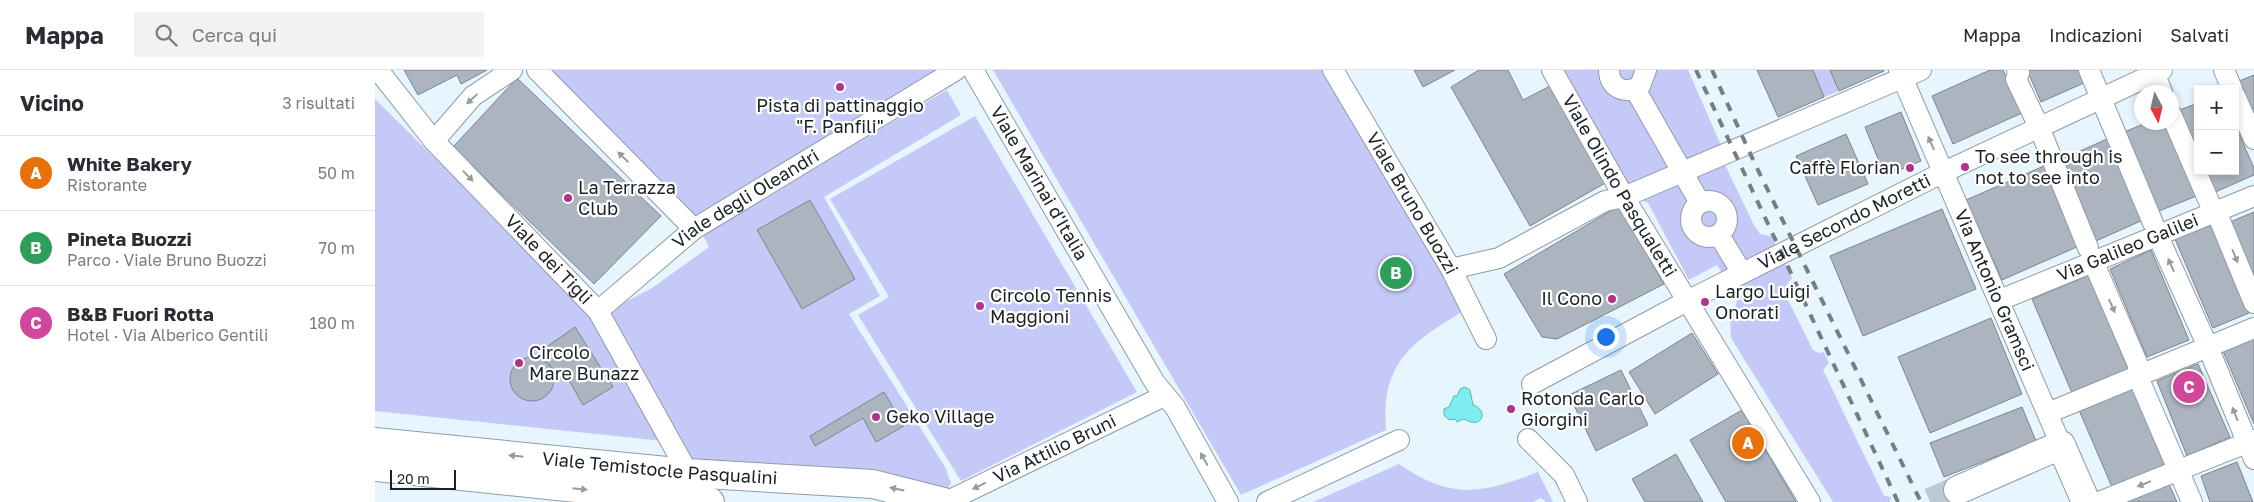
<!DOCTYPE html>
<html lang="it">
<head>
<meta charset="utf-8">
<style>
  :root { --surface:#fff; --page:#f2f2f3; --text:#2b2b33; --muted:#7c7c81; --line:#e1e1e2; --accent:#2563eb }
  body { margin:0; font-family:"Golos Text",sans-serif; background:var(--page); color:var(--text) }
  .controls { position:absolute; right:15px; top:15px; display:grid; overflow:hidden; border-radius:0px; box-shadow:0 2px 8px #0003 }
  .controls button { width:45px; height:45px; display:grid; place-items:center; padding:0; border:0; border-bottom:1px solid var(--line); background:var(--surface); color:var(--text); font:25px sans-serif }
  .compass { position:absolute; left:1759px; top:15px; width:45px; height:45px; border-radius:50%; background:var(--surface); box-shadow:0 2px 8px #0003; rotate:173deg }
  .scale { position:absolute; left:15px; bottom:12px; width:66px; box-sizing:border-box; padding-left:5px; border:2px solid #1b2024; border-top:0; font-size:14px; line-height:18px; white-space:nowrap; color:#1b2024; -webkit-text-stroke:4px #fff; paint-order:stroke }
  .you { position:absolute; left:1230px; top:266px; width:18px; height:18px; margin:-12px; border:4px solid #fff; border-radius:50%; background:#1a73e8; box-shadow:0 0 0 8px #1a73e833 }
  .badge { display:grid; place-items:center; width:32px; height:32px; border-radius:50%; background:var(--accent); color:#fff; font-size:16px; font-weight:700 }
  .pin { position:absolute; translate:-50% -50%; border:2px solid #fff; box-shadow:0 1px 5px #0006 }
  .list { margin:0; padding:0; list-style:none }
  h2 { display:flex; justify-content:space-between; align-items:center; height:65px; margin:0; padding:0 20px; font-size:21px }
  h2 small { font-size:16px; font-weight:400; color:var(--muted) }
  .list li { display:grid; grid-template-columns:32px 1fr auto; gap:15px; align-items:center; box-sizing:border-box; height:75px; padding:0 20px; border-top:1px solid var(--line) }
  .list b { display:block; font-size:19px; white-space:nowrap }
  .list p { margin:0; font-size:16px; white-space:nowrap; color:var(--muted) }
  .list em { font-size:16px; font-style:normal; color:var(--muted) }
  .icon { flex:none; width:28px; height:28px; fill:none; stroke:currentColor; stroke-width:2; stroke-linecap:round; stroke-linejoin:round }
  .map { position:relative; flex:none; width:1879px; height:432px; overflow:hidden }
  header { display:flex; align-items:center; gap:30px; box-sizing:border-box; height:70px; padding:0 25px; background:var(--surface); border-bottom:1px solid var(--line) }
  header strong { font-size:24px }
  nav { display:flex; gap:28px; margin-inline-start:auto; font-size:18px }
  .search { width:350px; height:45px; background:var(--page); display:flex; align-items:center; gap:12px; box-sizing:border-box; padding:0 18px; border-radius:0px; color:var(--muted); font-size:19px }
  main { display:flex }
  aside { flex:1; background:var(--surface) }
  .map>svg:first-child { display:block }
  .green { fill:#c5c9f8 }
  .water { fill:#7dedf2; stroke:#60b0b4 }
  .building { fill:#acb4c0; stroke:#7d8490 }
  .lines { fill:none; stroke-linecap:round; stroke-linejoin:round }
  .secondary-tunnel { stroke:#becad3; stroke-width:28; stroke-dasharray:28 14; stroke-linecap:butt }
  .street-casing { stroke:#8f9ca6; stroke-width:22 }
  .secondary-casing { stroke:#8f9ca6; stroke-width:30 }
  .street { stroke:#fff; stroke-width:20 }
  .secondary { stroke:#fff; stroke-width:28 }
  .rail { stroke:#757e85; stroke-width:4; stroke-dasharray:9 9; stroke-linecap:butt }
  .oneway { fill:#989b9c }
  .poi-dot { fill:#ae358b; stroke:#fff; stroke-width:2 }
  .labels { text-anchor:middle; stroke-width:4.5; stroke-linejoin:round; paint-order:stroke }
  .poi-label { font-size:18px; fill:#1b2024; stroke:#fff; text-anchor:start }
  .street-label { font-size:18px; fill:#1b2024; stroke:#fff }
</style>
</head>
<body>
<header>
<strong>Mappa</strong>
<div class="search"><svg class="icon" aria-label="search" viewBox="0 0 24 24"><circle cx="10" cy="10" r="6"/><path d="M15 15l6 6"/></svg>Cerca qui</div>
<nav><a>Mappa</a><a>Indicazioni</a><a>Salvati</a></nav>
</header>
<main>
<aside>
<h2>Vicino<small>3 risultati</small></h2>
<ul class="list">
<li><span class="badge" style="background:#e8710a">A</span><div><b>White Bakery</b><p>Ristorante</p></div><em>50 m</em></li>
<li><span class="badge" style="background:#2e9e5b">B</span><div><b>Pineta Buozzi</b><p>Parco · Viale Bruno Buozzi</p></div><em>70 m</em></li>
<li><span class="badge" style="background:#d1479c">C</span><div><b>B&amp;B Fuori Rotta</b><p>Hotel · Via Alberico Gentili</p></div><em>180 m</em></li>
</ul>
</aside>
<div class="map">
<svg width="1879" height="432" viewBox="0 0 1879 432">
  <rect width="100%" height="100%" fill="#e7f5ff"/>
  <!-- green -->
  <g class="green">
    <polygon points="177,0 570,0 318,150"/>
    <path d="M618,0H958L1095,237C1040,271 1006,288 1011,360L866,425Z"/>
    <polygon points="1168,0 1313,0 1353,91 1351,97 1380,157 1385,164 1396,166 1417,208 1410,217 1410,224 1438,280 1444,283 1449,282 1454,293 1448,300 1509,426 1516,427 1515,432 1458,432 1356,268 1355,248 1361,236 1362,228 1342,195 1314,210 1273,133 1232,112"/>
    <polygon points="1438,0 1455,0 1464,21 1449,27"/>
    <polygon points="572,20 586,45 449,127 505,226 474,244 570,397 576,413 572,421 313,391 231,242 277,218 334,177 327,163"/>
    <polygon points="0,29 216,242 288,371 0,341"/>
    <polygon points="600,46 762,322 586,411 483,245 514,227 455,129"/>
    <path d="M1024,394C1076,430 1107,424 1163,402L1178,432H1171L1166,428L1158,432H938Z"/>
  </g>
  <!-- water -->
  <path class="water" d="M1090,317L1095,320L1098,335C1103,336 1108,341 1107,347C1103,356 1095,352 1089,349L1082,352L1080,349L1074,350L1069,345V339L1074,337L1079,326H1082L1085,319Z"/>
  <!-- building -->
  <g class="building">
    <polygon points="29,0 112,0 86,14 82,5 43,25"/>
    <polygon points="1039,0 1080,0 1048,17"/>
    <polygon points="1104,0 1133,0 1148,30 1177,15 1232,112 1155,156 1076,17"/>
    <polygon points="1382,0 1438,0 1449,27 1403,47"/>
    <polygon points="1455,0 1509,0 1509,1 1464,21"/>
    <polygon points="1615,0 1628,0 1647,43 1578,74 1557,26"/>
    <polygon points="1652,0 1703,0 1709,13 1666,32"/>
    <polygon points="1879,5 1879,48 1864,11"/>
    <polygon points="142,8 286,146 219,214 78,77"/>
    <polygon points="1823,33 1823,88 1802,41"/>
    <polygon points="1526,42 1546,91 1510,106 1490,57"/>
    <polygon points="1773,52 1794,52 1824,125 1779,143 1747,63"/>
    <polygon points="1860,55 1879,98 1879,105 1838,123 1829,101 1860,101"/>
    <polygon points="1471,64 1493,114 1443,135 1421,86"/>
    <polygon points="1732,69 1768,150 1721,171 1685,90"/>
    <polygon points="1669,96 1704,176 1627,210 1591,130"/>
    <polygon points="435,130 480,209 427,239 382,160"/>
    <polygon points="1244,136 1289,214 1182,269 1167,267 1129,204"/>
    <polygon points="1567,139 1601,219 1488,266 1455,186"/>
    <polygon points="1879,142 1879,210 1855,152"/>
    <polygon points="1836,154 1874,243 1838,258 1800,169"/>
    <polygon points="1776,180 1814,270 1772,287 1735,199"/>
    <polygon points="1714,205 1753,299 1697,323 1657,229"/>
    <polygon points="1616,248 1647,324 1555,363 1523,287"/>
    <polygon points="200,257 238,317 208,335 191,305 179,311 179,305 175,295 169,291 173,276"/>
    <polygon points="1317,263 1343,304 1280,344 1254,302"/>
    <polygon points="1879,268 1879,354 1848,281"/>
    <circle cx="157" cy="309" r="22"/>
    <polygon points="1823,294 1855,367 1812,386 1782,311"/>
    <polygon points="1246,300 1273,355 1221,381 1194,325"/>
    <polygon points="1757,317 1790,395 1737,417 1704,340"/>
    <polygon points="509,322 529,356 501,372 488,348 440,376 435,366"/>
    <polygon points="1647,337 1661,371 1569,407 1555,373"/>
    <polygon points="1367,340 1421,432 1351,432 1315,370"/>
    <polygon points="1301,384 1328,432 1270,432 1257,409"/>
    <polygon points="1862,392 1878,432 1835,432 1826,406"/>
    <polygon points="1794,414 1802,432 1752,432"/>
  </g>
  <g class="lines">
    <!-- secondary-tunnel -->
    <polyline class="secondary-tunnel" points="1555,432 1583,420"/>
    <!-- street casing -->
    <g class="street-casing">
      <g id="street">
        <path id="s1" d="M3,0L59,71L223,241L317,410"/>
        <polyline points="162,0 319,159"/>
        <path id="s2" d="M598,0L780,313L800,337L853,432"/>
        <path id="s3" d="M958,0L1076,199L1111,269"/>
        <path id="s4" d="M1177,0L1249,127L1435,432"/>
        <path d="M1234,0C1234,18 1250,25 1265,16L1271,0"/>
        <path id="s5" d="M1524,0L1686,375"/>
        <polyline points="1642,0 1644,3 1641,9 1664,57 1713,178"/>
        <polyline points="1714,0 1778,153"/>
        <polyline points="1778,0 1787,22"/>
        <polyline points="1849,0 1857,19"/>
        <polyline points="1260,19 1325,133"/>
        <polyline points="1860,26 1879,69"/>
        <polyline points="1796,44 1835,134"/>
        <polyline points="59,71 98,26 137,0"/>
        <circle cx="1334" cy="149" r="18"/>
        <polyline points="1841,141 1879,233"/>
        <polyline points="1782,164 1833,277 1879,389"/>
        <polyline points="1344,165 1367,203"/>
        <polyline points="1718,191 1763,295 1763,307 1817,432"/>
        <polyline points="1076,199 1124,188 1230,131 1249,127 1546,0"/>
        <path id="s6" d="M1625,230L1879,126"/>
        <path id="s7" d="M223,241L319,159L581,0"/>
        <path id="s8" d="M1157,314L1312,231L1569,102L1787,0"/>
        <polyline points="1673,343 1879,258"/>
        <polyline points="1153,369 1189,405 1202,432"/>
        <path id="s9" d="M571,432L789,326"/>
        <polyline points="892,432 1024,370"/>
        <polyline points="1724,432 1879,370"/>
      </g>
    </g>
    <!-- secondary casing -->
    <g class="secondary-casing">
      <g id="secondary">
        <path id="s10" d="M0,372L312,403L498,414L569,432"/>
        <polyline points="0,397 335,432"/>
        <polyline points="1583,420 1686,375 1711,432"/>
      </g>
    </g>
    <!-- street -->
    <use href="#street" class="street"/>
    <!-- secondary -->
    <use href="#secondary" class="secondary"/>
    <!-- rail -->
    <g class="rail">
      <polyline points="1321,0 1523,432"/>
      <polyline points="1337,0 1380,94 1546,432"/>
    </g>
  </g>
  <!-- one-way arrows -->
  <defs><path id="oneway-solid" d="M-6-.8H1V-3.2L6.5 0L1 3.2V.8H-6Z" transform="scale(1.25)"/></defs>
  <g class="oneway">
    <use href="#oneway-solid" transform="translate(97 29) rotate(137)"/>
    <use href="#oneway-solid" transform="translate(1556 73) rotate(-114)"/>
    <use href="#oneway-solid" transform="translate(248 87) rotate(-135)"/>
    <use href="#oneway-solid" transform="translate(93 106) rotate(46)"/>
    <use href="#oneway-solid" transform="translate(1860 186) rotate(68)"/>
    <use href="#oneway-solid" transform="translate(1796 195) rotate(-114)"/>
    <use href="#oneway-solid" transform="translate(1737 236) rotate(66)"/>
    <use href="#oneway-solid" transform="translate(1860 344) rotate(-112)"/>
    <use href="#oneway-solid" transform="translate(141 386) rotate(-174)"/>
    <use href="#oneway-solid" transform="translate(829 389) rotate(-119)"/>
    <use href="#oneway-solid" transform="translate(1769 414) rotate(158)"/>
    <use href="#oneway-solid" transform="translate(604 416) rotate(154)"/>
    <use href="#oneway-solid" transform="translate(205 419) rotate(6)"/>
    <use href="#oneway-solid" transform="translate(522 419) rotate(-168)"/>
  </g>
  <!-- markers -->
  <g class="poi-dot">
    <circle cx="465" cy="17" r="5"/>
    <circle cx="1590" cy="97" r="5"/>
    <circle cx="1535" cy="98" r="5"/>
    <circle cx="193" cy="128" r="5"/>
    <circle cx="1237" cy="229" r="5"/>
    <circle cx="1330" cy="232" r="5"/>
    <circle cx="605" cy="236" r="5"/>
    <circle cx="144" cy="293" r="5"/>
    <circle cx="1136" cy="339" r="5"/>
    <circle cx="501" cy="347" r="5"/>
  </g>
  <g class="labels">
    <!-- poi labels -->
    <g class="poi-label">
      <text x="465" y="42" text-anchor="middle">Pista di pattinaggio<tspan x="465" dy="21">"F. Panfili"</tspan></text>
      <text x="1600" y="93">To see through is<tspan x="1600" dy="21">not to see into</tspan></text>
      <text x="1525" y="104" text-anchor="end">Caffè Florian</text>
      <text x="203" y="124">La Terrazza<tspan x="203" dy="21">Club</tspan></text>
      <text x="1340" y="228">Largo Luigi<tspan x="1340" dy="21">Onorati</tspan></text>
      <text x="615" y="232">Circolo Tennis<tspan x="615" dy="21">Maggioni</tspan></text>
      <text x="1227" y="235" text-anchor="end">Il Cono</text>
      <text x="154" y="289">Circolo<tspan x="154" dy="21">Mare Bunazz</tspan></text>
      <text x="1146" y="335">Rotonda Carlo<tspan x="1146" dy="21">Giorgini</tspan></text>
      <text x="511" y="353">Geko Village</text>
    </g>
    <!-- street labels -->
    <g class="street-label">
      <text dy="6" stroke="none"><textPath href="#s2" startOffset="131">Viale Marinai d'Italia</textPath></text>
      <text dy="6" stroke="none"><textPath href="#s4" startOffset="134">Viale Olindo Pasqualetti</textPath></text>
      <text dy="6" stroke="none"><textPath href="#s7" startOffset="186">Viale degli Oleandri</textPath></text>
      <text dy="6" stroke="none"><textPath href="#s3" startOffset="155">Viale Bruno Buozzi</textPath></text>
      <text dy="6" stroke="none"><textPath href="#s8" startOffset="352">Viale Secondo Moretti</textPath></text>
      <text dy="6" stroke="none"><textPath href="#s6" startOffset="138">Via Galileo Galilei</textPath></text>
      <text dy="6" stroke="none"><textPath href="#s1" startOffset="255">Viale dei Tigli</textPath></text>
      <text dy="6" stroke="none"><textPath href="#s5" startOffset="240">Via Antonio Gramsci</textPath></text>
      <text dy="6" stroke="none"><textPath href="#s9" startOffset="121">Via Attilio Bruni</textPath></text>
      <text dy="6" stroke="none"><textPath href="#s10" startOffset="286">Viale Temistocle Pasqualini</textPath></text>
    </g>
  </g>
</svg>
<div class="controls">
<button>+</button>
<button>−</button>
</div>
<svg class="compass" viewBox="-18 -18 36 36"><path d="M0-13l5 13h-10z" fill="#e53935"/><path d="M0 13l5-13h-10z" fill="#7c7c81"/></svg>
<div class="scale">20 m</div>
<div class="you"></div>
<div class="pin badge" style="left:1373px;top:373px;background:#e8710a">A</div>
<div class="pin badge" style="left:1021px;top:203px;background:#2e9e5b">B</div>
<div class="pin badge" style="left:1814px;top:317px;background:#d1479c">C</div>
</div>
</main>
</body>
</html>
